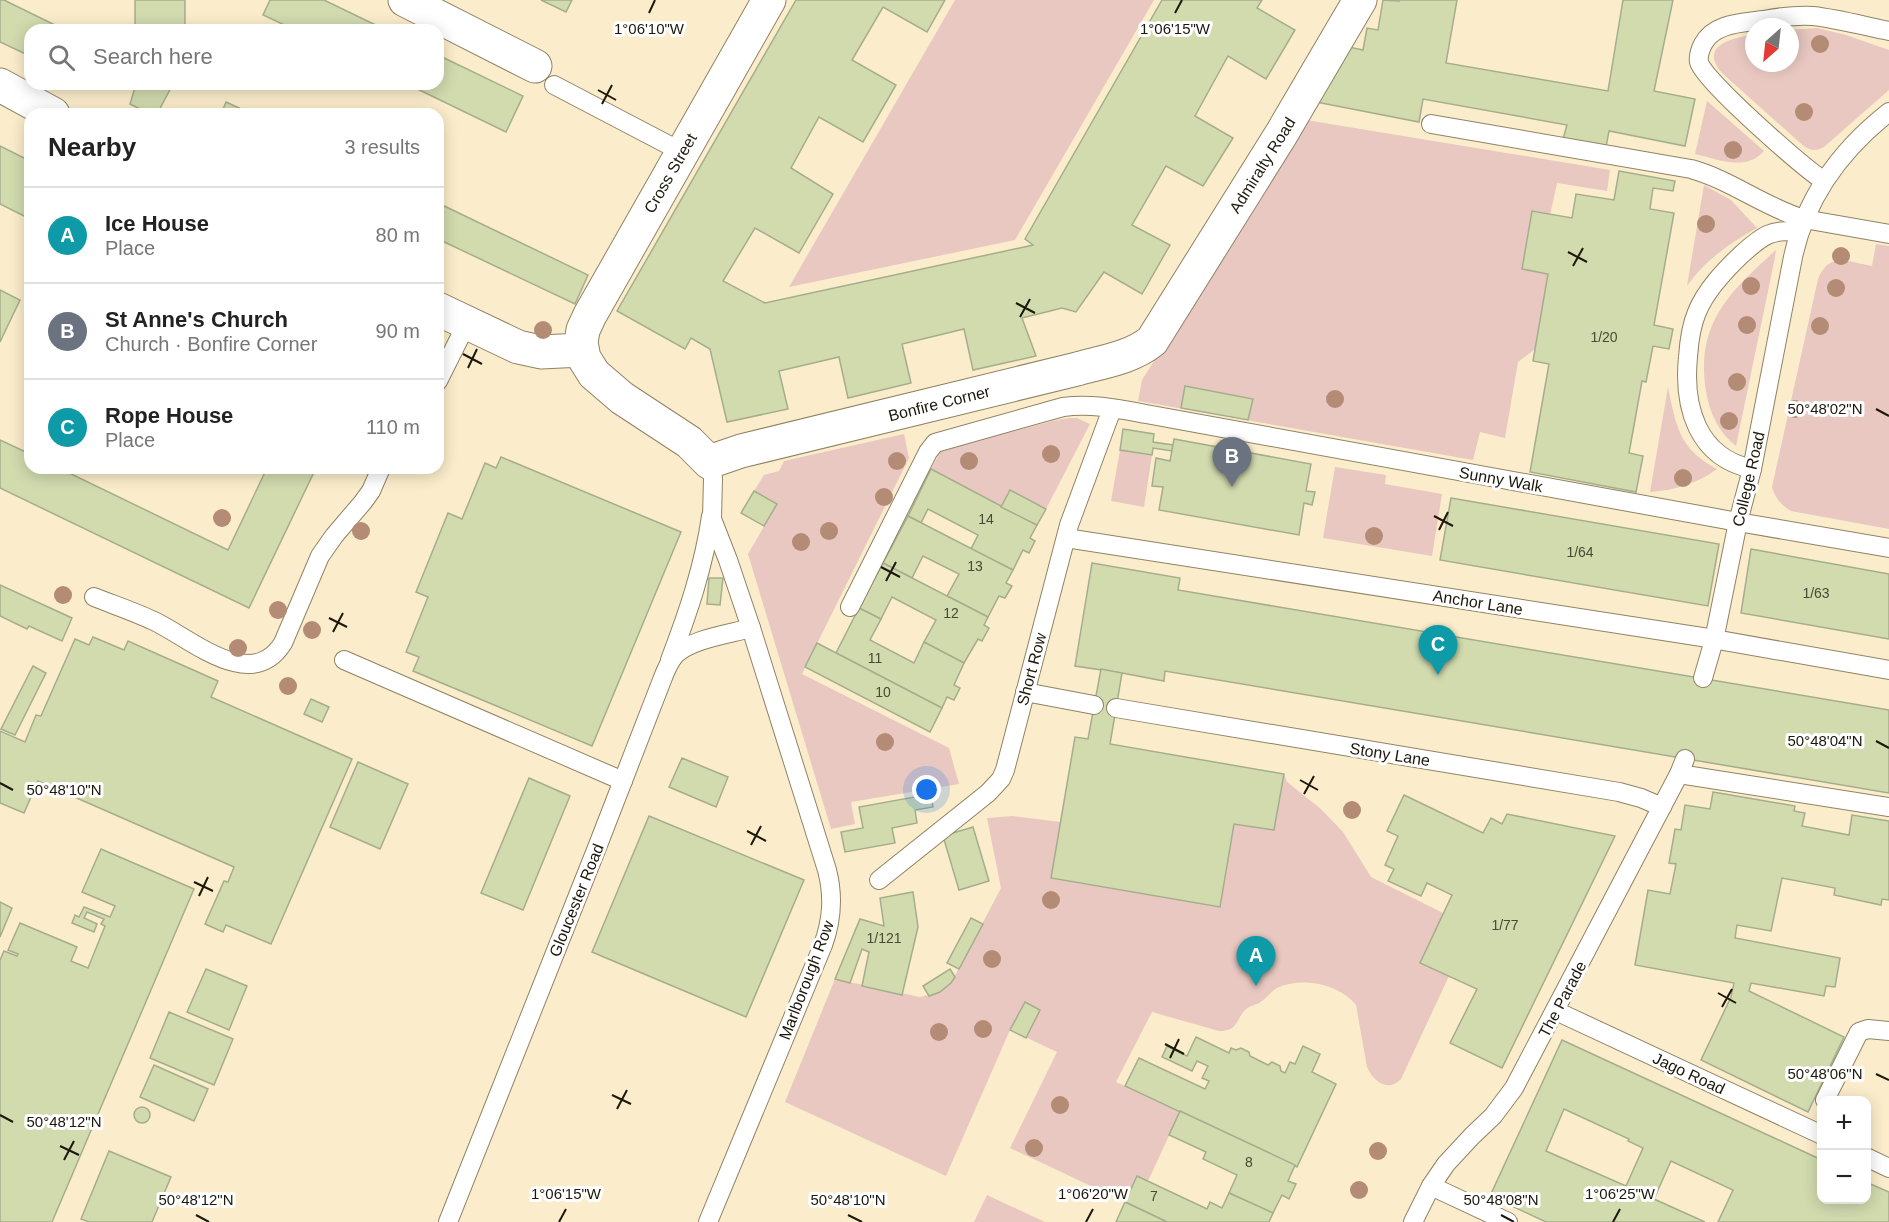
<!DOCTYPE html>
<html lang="en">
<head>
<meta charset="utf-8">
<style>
  :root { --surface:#fff; --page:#f6f6f6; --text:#222; --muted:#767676; --line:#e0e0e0; --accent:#366c87 }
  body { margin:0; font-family:Arial,sans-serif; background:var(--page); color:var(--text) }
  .controls { position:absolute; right:18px; bottom:18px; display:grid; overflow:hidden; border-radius:12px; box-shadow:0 3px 15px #0003 }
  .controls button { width:54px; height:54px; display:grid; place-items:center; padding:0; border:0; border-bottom:2px solid var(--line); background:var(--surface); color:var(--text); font:30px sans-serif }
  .compass { position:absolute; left:1745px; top:18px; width:54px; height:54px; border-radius:50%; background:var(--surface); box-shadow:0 3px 15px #0003; rotate:207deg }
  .you { position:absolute; left:927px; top:790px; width:21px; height:21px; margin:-15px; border:4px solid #fff; border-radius:50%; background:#1a73e8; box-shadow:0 0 0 9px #1a73e833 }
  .badge { display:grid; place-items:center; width:39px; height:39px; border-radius:50%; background:var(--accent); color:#fff; font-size:20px; font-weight:700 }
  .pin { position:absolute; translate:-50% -50px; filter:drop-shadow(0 2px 3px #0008) }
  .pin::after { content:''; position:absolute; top:32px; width:21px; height:18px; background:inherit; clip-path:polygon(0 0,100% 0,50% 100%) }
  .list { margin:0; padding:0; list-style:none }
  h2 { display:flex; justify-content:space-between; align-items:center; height:78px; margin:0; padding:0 24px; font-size:26px }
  h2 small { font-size:20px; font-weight:400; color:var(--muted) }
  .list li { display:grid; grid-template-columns:39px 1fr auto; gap:18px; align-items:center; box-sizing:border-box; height:96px; padding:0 24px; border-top:2px solid var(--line) }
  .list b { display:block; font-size:22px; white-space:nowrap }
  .list p { margin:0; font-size:20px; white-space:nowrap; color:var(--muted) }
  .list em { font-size:20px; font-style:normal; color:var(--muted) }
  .icon { flex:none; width:33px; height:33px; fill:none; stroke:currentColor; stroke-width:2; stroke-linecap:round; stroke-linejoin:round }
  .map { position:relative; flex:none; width:1889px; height:1222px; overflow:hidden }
  .search { position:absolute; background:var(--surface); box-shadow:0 3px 15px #0003; left:24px; top:24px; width:420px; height:66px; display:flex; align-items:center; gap:15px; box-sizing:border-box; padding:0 21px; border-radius:18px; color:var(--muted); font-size:22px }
  .panel { position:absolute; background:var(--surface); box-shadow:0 3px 15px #0003; left:24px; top:108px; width:420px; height:366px; border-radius:18px }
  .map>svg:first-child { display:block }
  .green { fill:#e8c8c1 }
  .building { fill:#d1dbae; stroke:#a6ad8c; stroke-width:1.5; fill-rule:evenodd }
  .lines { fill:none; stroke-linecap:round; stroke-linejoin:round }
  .service-casing { stroke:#908364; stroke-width:20 }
  .minor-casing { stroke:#908364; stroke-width:35 }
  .service { stroke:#fff; stroke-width:18 }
  .minor { stroke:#fff; stroke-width:33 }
  .tree { fill:#b48b75 }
  .ticks { fill:none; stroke:#1d180c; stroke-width:2 }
  .labels { text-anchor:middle; stroke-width:6; stroke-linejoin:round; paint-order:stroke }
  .number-label { font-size:14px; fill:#4a4934 }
  .street-label { font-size:16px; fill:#1d180c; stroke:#fff }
  .ticks-label { font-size:15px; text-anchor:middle; fill:#1d180c; stroke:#fff; stroke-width:6; stroke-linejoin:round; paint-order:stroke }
</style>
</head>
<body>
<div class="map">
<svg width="1889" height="1222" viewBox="0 0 1889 1222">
  <rect width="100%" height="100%" fill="#fbedcb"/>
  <!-- green -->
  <g class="green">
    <polygon points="955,0 1154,0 1015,240 789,287"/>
    <path d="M1817,28L1846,35L1889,50V90L1824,147C1813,153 1807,149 1798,141L1722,73C1698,46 1733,37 1754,35V63H1790V30Z"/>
    <path d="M1707,101L1764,151C1746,172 1718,159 1695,154Z"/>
    <polygon points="1306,120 1610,170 1607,191 1557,183 1550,215 1532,211 1522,269 1548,274 1535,349 1518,362 1505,438 1480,432 1473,460 1138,401 1142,380"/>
    <path d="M1704,185L1731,200L1757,228C1730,243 1705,260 1687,286Z"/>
    <path d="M1876,244L1889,246V529L1791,511C1781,505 1775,498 1772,487L1818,279C1829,251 1849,262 1872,266Z"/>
    <path d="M1776,250L1774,262L1736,446C1719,433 1709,412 1706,391C1695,323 1730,292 1776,250Z"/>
    <path d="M1668,387C1676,426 1679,449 1717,469C1696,484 1676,490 1650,492Z"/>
    <polygon points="1069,418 1077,418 1090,424 1046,509 1011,490 1001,507 931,469 942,449 1057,420"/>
    <polygon points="904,434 909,458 802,674 949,748 959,784 851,802 855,824 831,829 748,554 777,504 754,491 764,475 779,471 784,461"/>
    <polygon points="1120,450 1152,455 1144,507 1111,501"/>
    <polygon points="1335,467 1386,475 1385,484 1442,494 1432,556 1323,538"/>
    <path d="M1284,774L1287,782L1321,809L1343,832L1371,877L1443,913L1449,976L1401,1079C1388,1093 1373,1081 1367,1067L1356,1005C1340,984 1301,976 1277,988C1270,992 1266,999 1259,1003C1255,1005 1250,1006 1246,1009C1235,1020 1239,1031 1219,1031L1152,1012L1116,1082L1180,1112L1148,1181L1137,1176L1125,1202L1010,1148L1057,1052L1010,1030L946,1176L785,1102L835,979L920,997L940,992L951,983L1001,888L987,818L1013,816L1061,822L1051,878L1219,907L1234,824Z"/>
    <polygon points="987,1195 1045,1222 974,1222"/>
  </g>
  <!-- building -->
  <g class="building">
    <polygon points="0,0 4,0 65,30 30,30 30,56 0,42"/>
    <rect x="135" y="0" width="50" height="30"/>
    <polygon points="270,0 324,0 386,30 295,30 263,15"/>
    <polygon points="541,0 572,0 566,12"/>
    <polygon points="796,0 945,0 927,32 883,7 852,60 896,85 863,142 819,117 791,168 833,194 799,253 755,228 723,281 765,303 1033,245 1025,239 1162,0 1262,0 1257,8 1295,30 1266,79 1228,56 1195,116 1233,138 1203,186 1166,166 1132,225 1170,245 1142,294 1104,272 1076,312 1062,308 1022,318 1036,356 973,370 964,329 902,344 911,383 848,398 839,357 779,371 788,409 727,422 710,349 691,338 685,349 617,311"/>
    <polygon points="1383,0 1399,1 1399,0 1457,0 1446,63 1608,91 1623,0 1673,0 1654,91 1695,99 1685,146 1609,131 1606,147 1563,139 1567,125 1423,99 1419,122 1316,102 1349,47 1363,50 1367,28 1378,30"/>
    <polygon points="438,55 523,96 506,132 407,84 438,84"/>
    <polygon points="136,84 173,84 157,114 150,114 130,104"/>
    <polygon points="226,102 252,114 221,114"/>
    <polygon points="0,146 30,161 30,219 0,204"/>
    <polygon points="1619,171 1675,181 1673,191 1653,188 1650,209 1674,213 1654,325 1673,329 1669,349 1653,346 1646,382 1642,381 1629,453 1643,456 1636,492 1530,472 1549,364 1533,361 1548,274 1522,269 1532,211 1572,218 1576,194 1614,200"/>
    <polygon points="438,203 588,275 575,304 438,239"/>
    <polygon points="0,290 20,300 0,342"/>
    <polygon points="1185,386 1253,399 1248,420 1181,408"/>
    <polygon points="1123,429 1154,434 1153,442 1173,445 1172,451 1153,448 1152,455 1120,450"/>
    <polygon points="1174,439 1311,464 1306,491 1315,492 1312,505 1304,503 1299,535 1159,510 1163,487 1152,486 1156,458 1170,461"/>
    <polygon points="0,440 30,454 30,468 59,468 228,550 267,468 316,468 249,608 0,488"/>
    <polygon points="501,457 681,532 592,746 413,671 419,657 406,652 428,597 416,592 448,513 462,519 485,463 496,468"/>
    <polygon points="931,469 1037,525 1030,538 1035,541 1029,553 1023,550 1013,570 971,549 978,535 928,509 921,523 908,516"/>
    <polygon points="1010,490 1046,509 1037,525 1001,507"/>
    <polygon points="754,491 777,504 764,526 741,513"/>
    <polygon points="1451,498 1719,544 1708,606 1440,560"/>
    <polygon points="908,516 1013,570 1006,583 1012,586 1005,598 999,596 988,617 947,596 959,574 923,556 912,578 883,563"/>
    <polygon points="1751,549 1889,574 1889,639 1741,613"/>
    <polygon points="883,563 988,617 984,625 989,628 982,641 978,639 964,663 924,642 936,620 892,597 881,619 859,608"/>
    <polygon points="1092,563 1180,578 1178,590 1889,710 1889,793 1165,671 1164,681 1122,673 1075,666"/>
    <polygon points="709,578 723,578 720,605 707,604"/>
    <polygon points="0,585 72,618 62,641 29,626 27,629 0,616"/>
    <polygon points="859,608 881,619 870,640 914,663 924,642 964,663 954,685 960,688 954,700 947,697 942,708 836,653"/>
    <polygon points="93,637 124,650 128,641 218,681 211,697 352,759 271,944 226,925 223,932 205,924 224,881 228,882 234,867 38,781 24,813 0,803 0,731 25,742 36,715 41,716 75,639 89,645"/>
    <polygon points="817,643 942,708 930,732 805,667"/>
    <polygon points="33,666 46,673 15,735 1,729"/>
    <polygon points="1101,669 1122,673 1110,744 1284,774 1274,830 1234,824 1220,907 1051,878 1075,737 1088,739"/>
    <polygon points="311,699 329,707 322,722 304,714"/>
    <polygon points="682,758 728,777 716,807 669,787"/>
    <polygon points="358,762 408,784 380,849 330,827"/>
    <polygon points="529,778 570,796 523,910 481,893"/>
    <polygon points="1713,792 1795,806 1794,811 1805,813 1802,826 1849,835 1852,815 1889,821 1889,900 1882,899 1881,905 1834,895 1835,888 1782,878 1771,931 1737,925 1735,938 1840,958 1835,987 1826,986 1824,996 1751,983 1749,991 1844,1037 1808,1112 1701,1060 1731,997 1734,983 1635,965 1648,890 1670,894 1676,864 1669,863 1675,829 1681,830 1685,805 1710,809"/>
    <polygon points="931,794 933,807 915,810 917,823 892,828 895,843 845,852 841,832 863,828 859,807"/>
    <polygon points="1404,795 1483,833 1491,818 1502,824 1507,814 1615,836 1502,1068 1450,1043 1477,989 1420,963 1452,895 1427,883 1421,896 1388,881 1394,869 1385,865 1398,836 1387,831"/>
    <polygon points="649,816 804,880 746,1017 592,952"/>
    <polygon points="973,827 989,881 959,890 943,836"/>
    <polygon points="101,849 194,889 52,1222 0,1222 0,960 4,951 17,956 18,954 8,950 20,923 77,947 71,961 88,968 105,926 101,924 104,919 87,912 84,918 97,924 94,932 72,923 75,915 79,917 84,907 110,917 115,906 82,892"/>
    <polygon points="913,892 918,927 902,995 862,986 869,952 862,949 850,983 835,979 860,919 884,926 880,898"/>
    <polygon points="0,902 12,908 0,937"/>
    <polygon points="971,918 983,924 959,969 947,963"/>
    <polygon points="206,969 247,986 229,1030 187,1012"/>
    <polygon points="950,969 955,977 951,983 940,992 929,996 923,986"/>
    <polygon points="1025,1002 1040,1010 1026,1038 1010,1030"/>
    <polygon points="169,1012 233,1039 214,1085 150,1058"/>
    <polygon points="1196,1037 1229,1053 1231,1048 1236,1050 1241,1048 1249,1052 1250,1056 1268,1065 1272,1062 1280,1066 1281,1071 1285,1073 1290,1062 1295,1064 1303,1046 1320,1054 1312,1072 1336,1084 1297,1167 1125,1086 1139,1058 1205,1089 1209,1081 1202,1078 1208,1066 1197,1061 1192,1071 1162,1057 1167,1046 1187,1056"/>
    <path d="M1562,1040L1822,1160V1200H1866V1182L1889,1192V1222H1718L1733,1190L1671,1161L1654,1199L1705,1222H1546L1490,1196ZM1564,1109L1629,1139L1628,1141L1643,1148L1626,1186L1546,1151Z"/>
    <polygon points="154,1065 208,1089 194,1121 140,1097"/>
    <circle cx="142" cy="1115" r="8"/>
    <polygon points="1180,1111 1295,1165 1288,1181 1296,1184 1289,1199 1282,1195 1273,1213 1229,1193 1237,1175 1203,1159 1206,1152 1169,1135"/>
    <polygon points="109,1151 171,1177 152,1222 89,1222 81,1219"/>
    <polygon points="1137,1176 1207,1209 1210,1202 1222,1208 1229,1193 1273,1213 1269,1222 1167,1222 1125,1202"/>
    <polygon points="1125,1202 1167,1222 1116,1222"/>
  </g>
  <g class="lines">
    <!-- service casing -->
    <g class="service-casing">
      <g id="service">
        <polyline points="554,85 682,152"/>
        <path d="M1431,124L1691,169C1731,180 1764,207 1804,219L1889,234"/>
        <path d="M1824,181C1803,167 1704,81 1699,62C1698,56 1700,50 1703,44C1714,23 1742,23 1763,20C1780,17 1796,15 1813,16C1839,19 1864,26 1889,31"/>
        <polyline points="438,381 467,323"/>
        <path d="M1752,469C1697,457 1683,407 1688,357C1689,342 1691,326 1697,312C1706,290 1724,271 1742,254C1761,237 1772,227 1799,233"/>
        <polyline points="1066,538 1702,637 1889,670"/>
        <path d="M94,597C114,605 135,612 154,621C190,638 251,694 283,643L320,556L334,536L363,502L371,491L381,468"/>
        <path d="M850,607L928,452L935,443L1063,407C1091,403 1119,409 1146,414L1738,522L1889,548"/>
        <polyline points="344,660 623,781"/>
        <path d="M670,660C688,613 704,566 711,516"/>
        <path d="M1703,678L1714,640L1738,522L1752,469L1793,257C1806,197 1842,149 1889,112"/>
        <polyline points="1025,692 1094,705"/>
        <polyline points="1116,708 1619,792 1641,798 1662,807"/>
        <polyline points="1679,774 1889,807"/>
        <polyline points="879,880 988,793 1001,779 1005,770 1069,525 1112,409"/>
        <polyline points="1556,1011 1822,1135"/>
        <polyline points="1825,1100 1859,1032 1868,1029 1889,1031"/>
        <polyline points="1866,1157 1889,1168"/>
        <polyline points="1431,1186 1508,1222"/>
        <path d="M448,1222L598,845L662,680C665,672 669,662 675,655C691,639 730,634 751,628"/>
        <path d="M708,1222L823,945C832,920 834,897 827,870L751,628L728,560L712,519L713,478L709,462"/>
        <polyline points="1413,1222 1431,1186 1446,1164 1472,1136 1493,1116 1514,1088 1679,774 1685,759"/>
      </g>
    </g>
    <!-- minor casing -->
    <g class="minor-casing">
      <g id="minor">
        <polyline points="405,0 535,66"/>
        <path d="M769,0L590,315L583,330L581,343L584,358L594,374L622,398L689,442L709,462L741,451L1077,369C1102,362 1131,358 1152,341L1282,133L1360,0"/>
        <polyline points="0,85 53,114"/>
        <polyline points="438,309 518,347 541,352 582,350"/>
      </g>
    </g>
    <!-- service -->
    <use href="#service" class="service"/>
    <!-- minor -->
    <use href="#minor" class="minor"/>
  </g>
  <!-- trees -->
  <g class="tree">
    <circle cx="1820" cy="44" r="9"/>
    <circle cx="1804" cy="112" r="9"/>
    <circle cx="1733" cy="150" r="9"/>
    <circle cx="1706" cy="224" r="9"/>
    <circle cx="1841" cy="256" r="9"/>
    <circle cx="1751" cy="286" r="9"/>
    <circle cx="1836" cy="288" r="9"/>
    <circle cx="1747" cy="325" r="9"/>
    <circle cx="1820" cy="326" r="9"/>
    <circle cx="543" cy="330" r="9"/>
    <circle cx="1737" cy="382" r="9"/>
    <circle cx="1335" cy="399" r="9"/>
    <circle cx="1795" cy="409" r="9"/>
    <circle cx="1729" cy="421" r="9"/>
    <circle cx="1051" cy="454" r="9"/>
    <circle cx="897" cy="461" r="9"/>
    <circle cx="969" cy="461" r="9"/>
    <circle cx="1683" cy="478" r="9"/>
    <circle cx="884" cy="497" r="9"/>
    <circle cx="222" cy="518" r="9"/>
    <circle cx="361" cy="531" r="9"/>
    <circle cx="829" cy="531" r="9"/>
    <circle cx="1374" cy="536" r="9"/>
    <circle cx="801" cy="542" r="9"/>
    <circle cx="63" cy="595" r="9"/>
    <circle cx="278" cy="610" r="9"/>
    <circle cx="312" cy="630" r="9"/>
    <circle cx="238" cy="648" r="9"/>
    <circle cx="288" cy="686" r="9"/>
    <circle cx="885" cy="742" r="9"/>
    <circle cx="1352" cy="810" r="9"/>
    <circle cx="1051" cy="900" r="9"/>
    <circle cx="992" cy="959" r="9"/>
    <circle cx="983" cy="1029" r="9"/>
    <circle cx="939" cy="1032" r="9"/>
    <circle cx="1060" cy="1105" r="9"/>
    <circle cx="1034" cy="1148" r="9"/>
    <circle cx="1378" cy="1151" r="9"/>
    <circle cx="1359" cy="1190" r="9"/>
  </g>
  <!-- ticks -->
  <path class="ticks" d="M649,13L655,0M1175,13L1182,0M598,90L616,100M602,104L612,85M1568,252L1587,262M1573,266L1583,248M1016,303L1035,313M1020,317L1030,299M463,354L482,364M468,368L477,349M1876,409L1889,416M1434,516L1453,526M1439,530L1448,512M881,567L900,577M886,581L896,562M329,618L347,627M333,632L343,613M1876,741L1889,748M1300,780L1318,790M0,783L13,790M1304,794L1314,776M747,831L766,841M751,845L761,826M194,882L213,891M199,896L208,877M1718,993L1736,1003M1722,1007L1732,989M1165,1044L1184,1054M1170,1058L1179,1039M1876,1074L1889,1080M612,1095L631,1104M617,1109L627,1090M0,1115L13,1122M60,1146L79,1155M64,1160L74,1141M196,1215L209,1222M848,1215L862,1222M1501,1215L1514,1222M559,1222L566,1209M1086,1222L1093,1209M1613,1222L1620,1209"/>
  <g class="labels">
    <!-- number labels -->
    <g class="number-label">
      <text x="1604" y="342">1/20</text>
      <text x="986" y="524">14</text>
      <text x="1580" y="557">1/64</text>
      <text x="975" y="571">13</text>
      <text x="1816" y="598">1/63</text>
      <text x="951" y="618">12</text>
      <text x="875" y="663">11</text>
      <text x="883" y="697">10</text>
      <text x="1505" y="930">1/77</text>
      <text x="884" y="943">1/121</text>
      <text x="1249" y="1167">8</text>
      <text x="1154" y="1201">7</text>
    </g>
    <!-- street labels -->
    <g class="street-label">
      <text transform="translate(1262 165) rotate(-58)" y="6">Admiralty Road</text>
      <text transform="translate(670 173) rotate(-60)" y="6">Cross Street</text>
      <text transform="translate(939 403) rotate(-14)" y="6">Bonfire Corner</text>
      <text transform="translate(1501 479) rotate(10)" y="6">Sunny Walk</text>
      <text transform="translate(1748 479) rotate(-77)" y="6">College Road</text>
      <text transform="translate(1478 602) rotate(9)" y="6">Anchor Lane</text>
      <text transform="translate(1031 669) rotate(-75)" y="6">Short Row</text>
      <text transform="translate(1390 754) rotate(9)" y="6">Stony Lane</text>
      <text transform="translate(576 900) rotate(-68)" y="6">Gloucester Road</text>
      <text transform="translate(806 980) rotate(-69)" y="6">Marlborough Row</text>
      <text transform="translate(1562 999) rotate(-62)" y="6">The Parade</text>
      <text transform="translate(1689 1073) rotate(25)" y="6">Jago Road</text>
    </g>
  </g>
  <g class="ticks-label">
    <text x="649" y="34">1°06'10"W</text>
    <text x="1175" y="34">1°06'15"W</text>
    <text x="1825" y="414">50°48'02"N</text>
    <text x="1825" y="746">50°48'04"N</text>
    <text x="64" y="795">50°48'10"N</text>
    <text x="1825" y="1079">50°48'06"N</text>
    <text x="64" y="1127">50°48'12"N</text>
    <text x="566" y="1199">1°06'15"W</text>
    <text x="1093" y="1199">1°06'20"W</text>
    <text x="1620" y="1199">1°06'25"W</text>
    <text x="196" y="1205">50°48'12"N</text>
    <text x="848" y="1205">50°48'10"N</text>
    <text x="1501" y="1205">50°48'08"N</text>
  </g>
</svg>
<div class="controls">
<button>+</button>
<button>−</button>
</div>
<svg class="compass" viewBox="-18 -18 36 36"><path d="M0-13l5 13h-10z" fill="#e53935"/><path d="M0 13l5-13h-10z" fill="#767676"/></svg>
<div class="you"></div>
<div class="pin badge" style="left:1256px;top:986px;background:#0f9aa8">A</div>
<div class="pin badge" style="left:1232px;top:487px;background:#6b7280">B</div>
<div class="pin badge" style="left:1438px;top:675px;background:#0f9aa8">C</div>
<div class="search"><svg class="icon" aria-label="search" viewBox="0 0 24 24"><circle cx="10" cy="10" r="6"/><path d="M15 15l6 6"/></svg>Search here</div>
<section class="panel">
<h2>Nearby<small>3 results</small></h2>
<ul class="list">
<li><span class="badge" style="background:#0f9aa8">A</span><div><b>Ice House</b><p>Place</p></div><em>80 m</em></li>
<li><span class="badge" style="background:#6b7280">B</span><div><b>St Anne's Church</b><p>Church · Bonfire Corner</p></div><em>90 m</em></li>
<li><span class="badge" style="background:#0f9aa8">C</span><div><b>Rope House</b><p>Place</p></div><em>110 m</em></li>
</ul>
</section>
</div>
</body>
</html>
